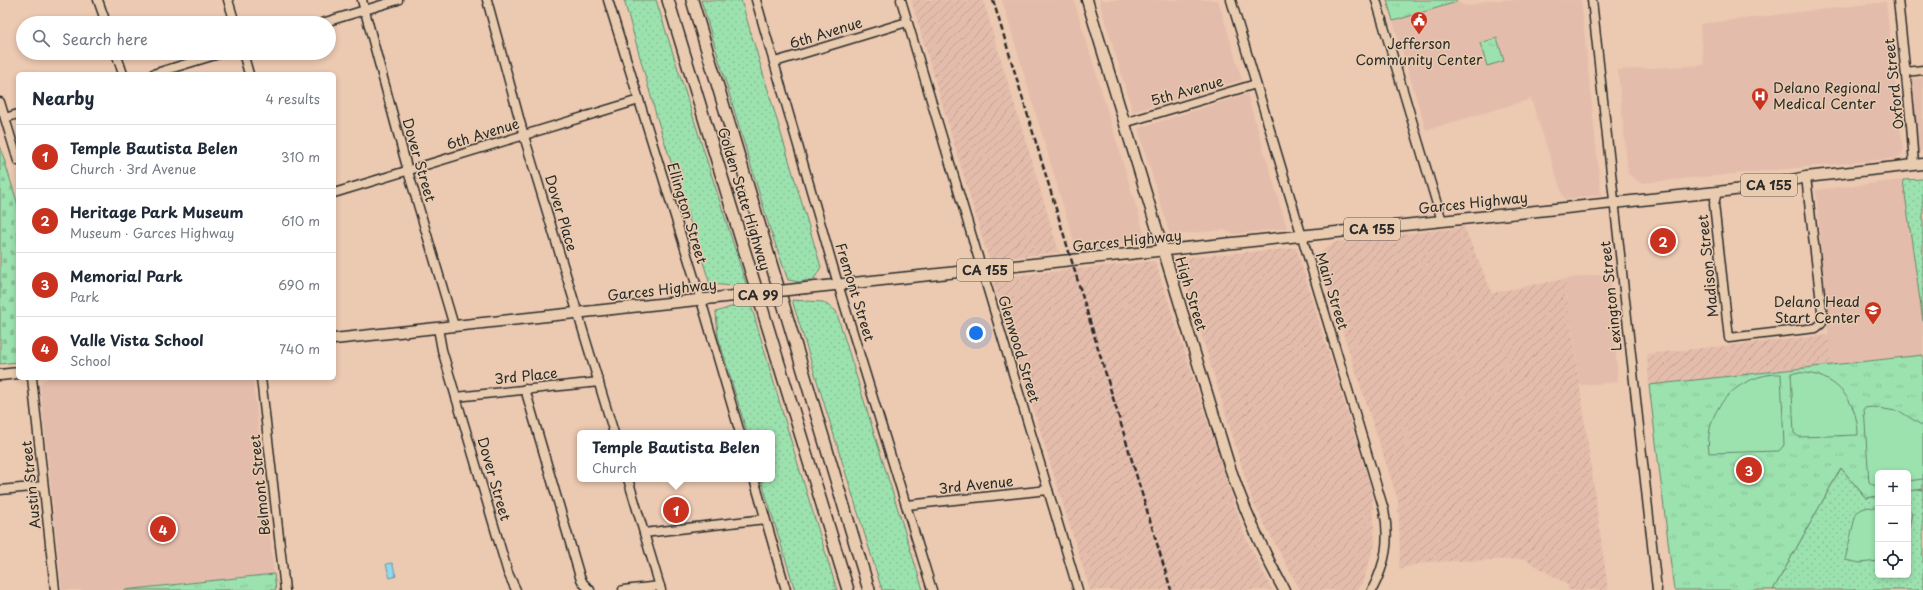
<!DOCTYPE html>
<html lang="en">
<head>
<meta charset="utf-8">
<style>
  :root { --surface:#fff; --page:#f2f2f3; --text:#1f2937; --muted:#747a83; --line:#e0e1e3; --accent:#c8321e }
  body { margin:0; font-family:"Playpen Sans",sans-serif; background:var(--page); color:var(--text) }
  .controls { position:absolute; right:12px; bottom:12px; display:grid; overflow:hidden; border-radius:6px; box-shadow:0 2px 6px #0003 }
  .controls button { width:36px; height:36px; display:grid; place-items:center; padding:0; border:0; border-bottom:1px solid var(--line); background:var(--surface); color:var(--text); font:20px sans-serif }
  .you { position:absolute; left:976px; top:333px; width:14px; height:14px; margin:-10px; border:3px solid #fff; border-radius:50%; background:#1a73e8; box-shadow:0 0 0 6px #1a73e833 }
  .badge { display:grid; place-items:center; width:26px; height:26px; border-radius:50%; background:var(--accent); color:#fff; font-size:13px; font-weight:700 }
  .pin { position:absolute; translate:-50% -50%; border:2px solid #fff; box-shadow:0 1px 4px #0006 }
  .popup { position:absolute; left:577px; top:430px; width:198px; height:52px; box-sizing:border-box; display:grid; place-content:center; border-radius:6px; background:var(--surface); filter:drop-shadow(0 1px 3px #0005); font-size:13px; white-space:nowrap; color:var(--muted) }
  .popup b { font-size:15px; color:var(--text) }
  .popup::after { content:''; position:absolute; left:50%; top:100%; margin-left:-8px; border:8px solid transparent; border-top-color:var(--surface) }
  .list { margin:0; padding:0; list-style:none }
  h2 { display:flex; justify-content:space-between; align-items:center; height:52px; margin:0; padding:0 16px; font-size:17px }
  h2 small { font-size:13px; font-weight:400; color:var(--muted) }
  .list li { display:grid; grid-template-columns:26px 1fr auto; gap:12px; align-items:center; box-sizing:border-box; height:64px; padding:0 16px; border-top:1px solid var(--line) }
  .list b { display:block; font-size:15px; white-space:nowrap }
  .list p { margin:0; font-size:13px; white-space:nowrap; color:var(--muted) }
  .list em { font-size:13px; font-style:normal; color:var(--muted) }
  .icon { flex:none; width:22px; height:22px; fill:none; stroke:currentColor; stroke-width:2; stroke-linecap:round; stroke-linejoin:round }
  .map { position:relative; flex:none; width:1923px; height:590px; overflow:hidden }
  .search { position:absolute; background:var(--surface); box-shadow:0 2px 6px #0003; left:16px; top:16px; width:320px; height:44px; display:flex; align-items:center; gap:10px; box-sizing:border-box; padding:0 14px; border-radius:22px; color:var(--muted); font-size:15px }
  .panel { position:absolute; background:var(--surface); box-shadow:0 2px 6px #0003; left:16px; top:72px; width:320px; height:308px; border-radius:6px }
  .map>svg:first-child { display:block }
  .built { fill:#e4bcab }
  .industrial { fill:url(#industrial-furrows) }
  .grass { fill:url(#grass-dots); stroke:#64866d }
  .cemetery { fill:url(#cemetery-stones); stroke:#64866d }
  .park { fill:url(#park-tufts); stroke:#64866d }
  .pitch { fill:#9ce2af; stroke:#64866d }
  .water { fill:url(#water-ripples); stroke:#6894a2 }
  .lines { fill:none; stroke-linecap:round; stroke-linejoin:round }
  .minor-casing { stroke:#2b2b2b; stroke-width:11 }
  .major-casing { stroke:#2b2b2b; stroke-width:13 }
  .highway-casing { stroke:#2b2b2b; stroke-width:14 }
  .minor { stroke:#e9ccb0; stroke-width:8 }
  .major { stroke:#e9ccb0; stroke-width:10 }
  .highway { stroke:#e9ccb0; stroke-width:11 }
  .rail { stroke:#2b2b2b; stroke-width:2.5; stroke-dasharray:6 3; stroke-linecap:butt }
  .major-bridge-casing { stroke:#2b2b2b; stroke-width:13; stroke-linecap:butt }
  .major-bridge { stroke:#e9ccb0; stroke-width:10 }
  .labels { text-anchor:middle; stroke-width:3; stroke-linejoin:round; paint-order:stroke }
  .shield { fill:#e9ccb0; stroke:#645b53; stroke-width:1 }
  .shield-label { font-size:13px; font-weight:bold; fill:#2b2b2b }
  .street-label { font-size:14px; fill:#2b2b2b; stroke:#e9ccb0 }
  .poi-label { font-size:14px; fill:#2b2b2b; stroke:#e9ccb0 }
</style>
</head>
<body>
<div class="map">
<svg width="1923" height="590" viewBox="0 0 1923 590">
  <defs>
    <pattern id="industrial-furrows" width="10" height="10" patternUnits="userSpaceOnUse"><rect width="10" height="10" fill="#e4bcab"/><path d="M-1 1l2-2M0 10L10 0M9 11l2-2" fill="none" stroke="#c4a293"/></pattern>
    <pattern id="grass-dots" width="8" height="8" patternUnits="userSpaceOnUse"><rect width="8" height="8" fill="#9ce2af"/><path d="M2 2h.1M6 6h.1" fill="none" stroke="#87c297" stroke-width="1.8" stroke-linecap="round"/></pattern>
    <pattern id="cemetery-stones" width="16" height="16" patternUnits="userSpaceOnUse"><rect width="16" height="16" fill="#9ce2af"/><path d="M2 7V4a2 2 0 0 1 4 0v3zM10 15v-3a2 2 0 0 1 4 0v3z" fill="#87c297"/></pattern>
    <pattern id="park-tufts" width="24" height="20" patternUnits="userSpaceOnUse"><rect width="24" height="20" fill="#9ce2af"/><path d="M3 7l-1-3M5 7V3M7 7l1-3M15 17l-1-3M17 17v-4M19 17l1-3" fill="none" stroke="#87c297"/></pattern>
    <pattern id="water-ripples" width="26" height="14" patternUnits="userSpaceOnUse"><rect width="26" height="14" fill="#90daf1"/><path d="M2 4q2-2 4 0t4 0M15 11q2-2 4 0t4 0" fill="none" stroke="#7cbbcf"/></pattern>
  </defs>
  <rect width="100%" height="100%" fill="#ecc9b1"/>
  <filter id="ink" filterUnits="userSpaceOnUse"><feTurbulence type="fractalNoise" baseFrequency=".025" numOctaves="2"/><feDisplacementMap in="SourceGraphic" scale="8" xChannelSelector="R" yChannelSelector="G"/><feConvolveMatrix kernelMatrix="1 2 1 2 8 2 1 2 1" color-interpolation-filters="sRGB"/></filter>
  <g filter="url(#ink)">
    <!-- built -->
    <g class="built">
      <polygon points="1002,0 1074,0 1146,239 1077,252"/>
      <polygon points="1099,0 1218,0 1242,80 1133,112"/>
      <polygon points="1489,0 1581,0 1601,195 1564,199 1531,99 1426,130 1393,21 1457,2 1463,5 1469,6"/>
      <polygon points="1886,2 1903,151 1899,158 1641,183 1628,174 1618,70 1704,65 1700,24"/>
      <polygon points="1923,78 1923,151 1917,152 1908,79"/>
      <polygon points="1247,94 1287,228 1235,234 1223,230 1173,235 1169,232 1139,131 1139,128"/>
      <polygon points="1903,180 1923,321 1923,355 1831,365 1816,190"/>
      <polygon points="1610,273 1618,382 1580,385 1565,279"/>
      <polygon points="49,378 253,378 274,574 124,590 62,590 40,386 43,380"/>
    </g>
    <!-- industrial -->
    <g class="industrial">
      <polygon points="911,0 983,0 1059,252 989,260"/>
      <polygon points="1464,227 1492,293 1565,279 1608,590 1568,590 1568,585 1525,559 1427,562 1399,569 1400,548 1398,500 1321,266 1322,251 1335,242"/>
      <polygon points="1296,248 1372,492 1375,544 1361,586 1356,590 1300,590 1253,503 1178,258"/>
      <polygon points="1155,261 1245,536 1272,590 1090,590 992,278"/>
      <polygon points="1829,335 1831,365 1649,385 1647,354"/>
    </g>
    <!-- grass -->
    <g class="grass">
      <polygon points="624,0 656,0 747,287 710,284 657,118"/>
      <polygon points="701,0 741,0 821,267 814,279 799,282 788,280 770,229"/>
      <polygon points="1923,179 1923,321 1903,180"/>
      <polygon points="792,300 823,302 836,311 923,590 882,590"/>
      <polygon points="751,305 796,458 837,590 795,590 761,479 772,479 772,433 747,433 718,336 716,312 734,306"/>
      <polygon points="1841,468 1866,498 1878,496 1878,575 1908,575 1908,491 1923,489 1923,590 1773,590"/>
    </g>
    <!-- cemetery -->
    <polygon class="cemetery" points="0,146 18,205 18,362 0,364"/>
    <!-- park -->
    <g class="park">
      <polygon points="1387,0 1456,0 1457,2 1393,21"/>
      <polygon points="1497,38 1504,61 1487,66 1480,43"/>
      <polygon points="1923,355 1923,489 1908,491 1908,473 1878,473 1878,496 1866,498 1841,468 1773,590 1674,590 1649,385"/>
      <polygon points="274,574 276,590 124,590"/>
    </g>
    <!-- pitch -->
    <g class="pitch">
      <path d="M1791,373C1829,369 1858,396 1858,435L1799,437L1794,433Z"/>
      <path d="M1773,374H1781L1784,445L1779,451L1709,453C1704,412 1732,379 1773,374Z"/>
      <polygon points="1873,407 1901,412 1923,426 1923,479 1908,481 1908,473 1878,473 1878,485 1873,485 1869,482 1864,408"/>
      <polygon points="1869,507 1878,509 1878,561 1860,563 1845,560 1856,513 1862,509"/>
      <polygon points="1908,512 1912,513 1908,534"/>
    </g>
    <!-- water -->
    <polygon class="water" points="392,563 396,576 390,578 386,564"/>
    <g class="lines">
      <!-- minor casing -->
      <g class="minor-casing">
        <g id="minor">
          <polyline points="98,0 106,23"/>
          <polyline points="228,0 235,23"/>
          <polyline points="362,0 408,171 454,326"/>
          <polyline points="487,0 524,136 614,433"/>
          <polyline points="608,0 701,300 740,433"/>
          <polyline points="756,0 838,284 932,590"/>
          <polyline points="901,0 1078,590"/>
          <path d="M1231,0L1384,510C1390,540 1386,563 1372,590"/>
          <polyline points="1376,0 1442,221"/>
          <polyline points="1592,0 1657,590"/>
          <polyline points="1898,0 1911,124 1914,165"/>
          <polyline points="322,23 398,0"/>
          <polyline points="116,53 123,74"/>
          <polyline points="243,53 249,74"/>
          <polyline points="775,62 907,22"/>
          <polyline points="1906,72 1923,70"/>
          <polyline points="153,74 222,53"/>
          <polyline points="0,102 18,161"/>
          <polyline points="5,118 18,114"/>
          <polyline points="1124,123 1256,84"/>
          <polyline points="1717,192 1714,204 1729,338 1816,328 1821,324 1823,319 1806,177"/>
          <polyline points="334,193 639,100"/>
          <polyline points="438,328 442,350 508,573 516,590"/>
          <polyline points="32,378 55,590"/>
          <polyline points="261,378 285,590"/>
          <polyline points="525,389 580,577 583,583 590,590"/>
          <polyline points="456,397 599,382"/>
          <polyline points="628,479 661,590"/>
          <polyline points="754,479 786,590"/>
          <polyline points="0,490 43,486"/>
          <polyline points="907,505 1048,490"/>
          <polyline points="644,533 765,519"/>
          <polyline points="623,590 660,586"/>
        </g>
      </g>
      <!-- major casing -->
      <g class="major-casing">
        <g id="major">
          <path d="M1087,0L1229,465C1244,509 1262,550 1284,590"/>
          <polyline points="806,288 1717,192 1760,187 1806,177 1923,164"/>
          <polyline points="334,339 734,296"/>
          <polyline points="0,375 18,373"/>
        </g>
      </g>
      <!-- highway casing -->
      <g class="highway-casing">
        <g id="highway">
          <polyline points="668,0 848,590"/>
          <polyline points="692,0 869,590"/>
        </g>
      </g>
      <!-- minor -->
      <use href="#minor" class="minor"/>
      <!-- major -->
      <use href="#major" class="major"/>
      <!-- highway -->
      <use href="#highway" class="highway"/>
      <!-- rail -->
      <polyline class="rail" points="993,0 1171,590"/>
      <!-- major-bridge casing -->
      <g class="major-bridge-casing">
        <polyline id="major-bridge" points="734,296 806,288"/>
      </g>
      <!-- major-bridge -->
      <use href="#major-bridge" class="major-bridge"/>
    </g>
  </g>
  <!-- icons -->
  <defs>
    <g id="civic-pin" transform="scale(0.9)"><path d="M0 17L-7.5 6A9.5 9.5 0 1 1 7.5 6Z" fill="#c8321e" stroke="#e9ccb0"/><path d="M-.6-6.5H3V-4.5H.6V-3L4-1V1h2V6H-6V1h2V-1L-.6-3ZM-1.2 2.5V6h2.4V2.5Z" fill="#fff"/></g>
    <g id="hospital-pin" transform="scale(0.9)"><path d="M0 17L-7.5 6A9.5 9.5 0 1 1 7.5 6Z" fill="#c8321e" stroke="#e9ccb0"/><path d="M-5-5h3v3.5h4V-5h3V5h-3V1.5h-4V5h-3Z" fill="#fff"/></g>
    <g id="school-pin" transform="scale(0.9)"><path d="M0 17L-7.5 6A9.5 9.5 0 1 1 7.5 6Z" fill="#c8321e" stroke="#e9ccb0"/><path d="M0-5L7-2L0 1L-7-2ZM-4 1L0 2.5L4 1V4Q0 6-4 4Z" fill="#fff"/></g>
  </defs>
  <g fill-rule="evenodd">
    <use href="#civic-pin" x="1419" y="20"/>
    <use href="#hospital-pin" x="1760" y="96"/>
    <use href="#school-pin" x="1873" y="310"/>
  </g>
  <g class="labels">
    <!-- shield labels -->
    <g class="shield">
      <rect x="1741" y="174" width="56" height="22" rx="3"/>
      <rect x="1344" y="218" width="56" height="22" rx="3"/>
      <rect x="957" y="259" width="56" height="22" rx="3"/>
      <rect x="734" y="284" width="48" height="22" rx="3"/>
    </g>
    <g class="shield-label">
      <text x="1769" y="190">CA 155</text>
      <text x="1372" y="234">CA 155</text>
      <text x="985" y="275">CA 155</text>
      <text x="758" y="300">CA 99</text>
    </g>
    <!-- street labels -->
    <g class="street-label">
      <text transform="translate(826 33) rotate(-17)" y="5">6th Avenue</text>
      <text transform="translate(1894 84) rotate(-96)" y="5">Oxford Street</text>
      <text transform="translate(1187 91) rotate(-16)" y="5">5th Avenue</text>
      <text transform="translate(483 134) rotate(-17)" y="5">6th Avenue</text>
      <text transform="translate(419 160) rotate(74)" y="5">Dover Street</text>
      <text transform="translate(744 199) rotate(73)" y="5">Golden State Highway</text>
      <text transform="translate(1473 203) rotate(-6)" y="5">Garces Highway</text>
      <text transform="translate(561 213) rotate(73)" y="5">Dover Place</text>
      <text transform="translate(687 213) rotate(73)" y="5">Ellington Street</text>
      <text transform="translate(1127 241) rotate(-6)" y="5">Garces Highway</text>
      <text transform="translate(1708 266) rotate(-96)" y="5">Madison Street</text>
      <text transform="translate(662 290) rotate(-6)" y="5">Garces Highway</text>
      <text transform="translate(1332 291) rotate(73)" y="5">Main Street</text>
      <text transform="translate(855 292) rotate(73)" y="5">Fremont Street</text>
      <text transform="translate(1191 294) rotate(73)" y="5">High Street</text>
      <text transform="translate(1611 296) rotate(-96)" y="5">Lexington Street</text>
      <text transform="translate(1019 349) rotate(73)" y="5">Glenwood Street</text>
      <text transform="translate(526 376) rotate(-6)" y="5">3rd Place</text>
      <text transform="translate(494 479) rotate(74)" y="5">Dover Street</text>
      <text transform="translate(31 485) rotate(-96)" y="5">Austin Street</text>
      <text transform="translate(260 485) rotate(-96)" y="5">Belmont Street</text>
      <text transform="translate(976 485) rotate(-6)" y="5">3rd Avenue</text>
    </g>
    <!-- poi labels -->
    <g class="poi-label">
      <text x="1419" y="49">Jefferson<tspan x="1419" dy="16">Community Center</tspan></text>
      <text x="1773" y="93" text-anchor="start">Delano Regional<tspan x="1773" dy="16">Medical Center</tspan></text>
      <text x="1860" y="307" text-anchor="end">Delano Head<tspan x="1860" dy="16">Start Center</tspan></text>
    </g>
  </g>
</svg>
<div class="controls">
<button>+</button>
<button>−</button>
<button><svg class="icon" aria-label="locate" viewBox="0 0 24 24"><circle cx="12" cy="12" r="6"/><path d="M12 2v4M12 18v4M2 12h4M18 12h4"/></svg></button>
</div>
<div class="you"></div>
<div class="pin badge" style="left:676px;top:510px">1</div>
<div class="popup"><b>Temple Bautista Belen</b>Church</div>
<div class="pin badge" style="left:1663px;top:241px">2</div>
<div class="pin badge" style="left:1749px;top:470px">3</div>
<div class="pin badge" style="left:163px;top:529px">4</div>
<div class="search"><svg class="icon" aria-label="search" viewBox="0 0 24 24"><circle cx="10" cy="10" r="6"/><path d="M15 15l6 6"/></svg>Search here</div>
<section class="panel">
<h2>Nearby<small>4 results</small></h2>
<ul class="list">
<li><span class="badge">1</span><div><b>Temple Bautista Belen</b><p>Church · 3rd Avenue</p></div><em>310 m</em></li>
<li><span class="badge">2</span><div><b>Heritage Park Museum</b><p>Museum · Garces Highway</p></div><em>610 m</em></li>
<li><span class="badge">3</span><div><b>Memorial Park</b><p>Park</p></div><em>690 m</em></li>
<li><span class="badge">4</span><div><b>Valle Vista School</b><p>School</p></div><em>740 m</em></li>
</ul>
</section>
</div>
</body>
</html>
